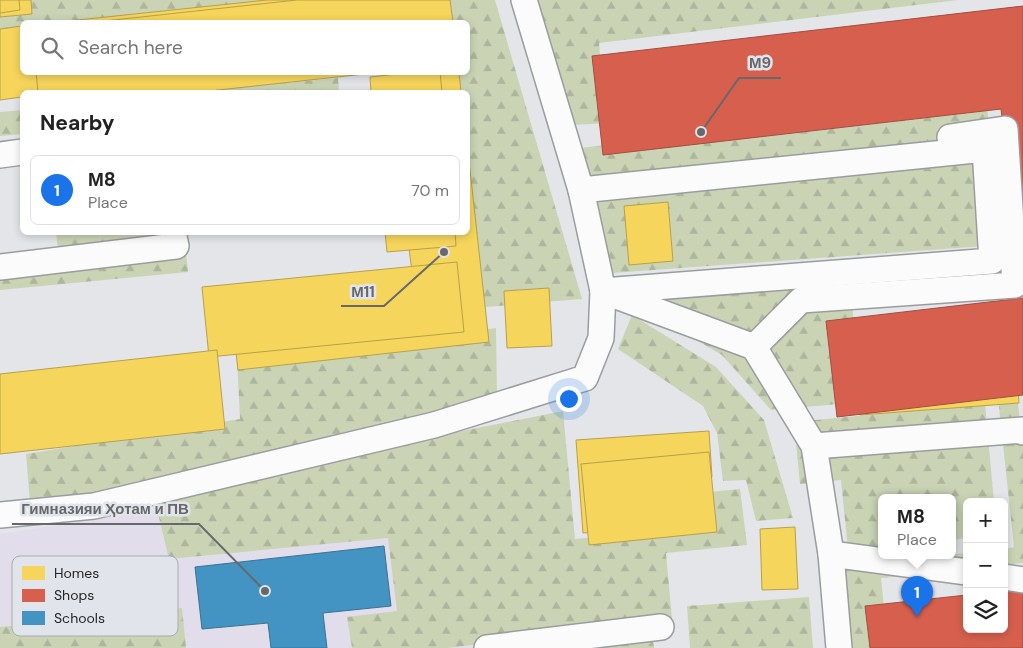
<!DOCTYPE html>
<html lang="en">
<head>
<meta charset="utf-8">
<style>
  :root { --surface:#fff; --page:#f2f2f2; --text:#222; --muted:#767676; --line:#e0e0e0; --accent:#1a73e8 }
  body { margin:0; font-family:"DM Sans",sans-serif; background:var(--page); color:var(--text) }
  .controls { position:absolute; right:15px; bottom:15px; display:grid; overflow:hidden; border-radius:8px; box-shadow:0 2px 8px #0003 }
  .controls button { width:45px; height:45px; display:grid; place-items:center; padding:0; border:0; border-bottom:1px solid var(--line); background:var(--surface); color:var(--text); font:25px sans-serif }
  .you { position:absolute; left:568px; top:398px; width:18px; height:18px; margin:-12px; border:4px solid #fff; border-radius:50%; background:#1a73e8; box-shadow:0 0 0 8px #1a73e833 }
  .badge { display:grid; place-items:center; width:32px; height:32px; border-radius:50%; background:var(--accent); color:#fff; font-size:16px; font-weight:700 }
  .pin { position:absolute; translate:-50% -41px; filter:drop-shadow(0 1px 2px #0008) }
  .pin::after { content:''; position:absolute; top:26px; width:18px; height:15px; background:inherit; clip-path:polygon(0 0,100% 0,50% 100%) }
  .popup { position:absolute; left:878px; top:494px; width:78px; height:65px; box-sizing:border-box; display:grid; place-content:center; border-radius:8px; background:var(--surface); filter:drop-shadow(0 1px 4px #0005); font-size:16px; white-space:nowrap; color:var(--muted) }
  .popup b { font-size:19px; color:var(--text) }
  .popup::after { content:''; position:absolute; left:50%; top:100%; margin-left:-10px; border:10px solid transparent; border-top-color:var(--surface) }
  .list { margin:0; padding:0; list-style:none }
  h2 { display:flex; justify-content:space-between; align-items:center; height:65px; margin:0; padding:0 20px; font-size:21px }
  h2 small { font-size:16px; font-weight:400; color:var(--muted) }
  .list li { display:grid; grid-template-columns:32px 1fr auto; gap:15px; align-items:center; box-sizing:border-box; height:70px; margin:0 10px 10px; padding:0 10px; border:1px solid var(--line); border-radius:8px }
  .list b { display:block; font-size:19px; white-space:nowrap }
  .list p { margin:0; font-size:16px; white-space:nowrap; color:var(--muted) }
  .list em { font-size:16px; font-style:normal; color:var(--muted) }
  .icon { flex:none; width:28px; height:28px; fill:none; stroke:currentColor; stroke-width:2; stroke-linecap:round; stroke-linejoin:round }
  .map { position:relative; flex:none; width:1023px; height:648px; overflow:hidden }
  .search { position:absolute; background:var(--surface); box-shadow:0 2px 8px #0003; left:20px; top:20px; width:450px; height:55px; display:flex; align-items:center; gap:12px; box-sizing:border-box; padding:0 18px; border-radius:8px; color:var(--muted); font-size:19px }
  .panel { position:absolute; background:var(--surface); box-shadow:0 2px 8px #0003; left:20px; top:90px; width:450px; height:145px; border-radius:8px }
  .map>svg:first-child { display:block }
  .education { fill:#e2ddea }
  .forest { fill:url(#forest-firs) }
  .homes { fill:#f6d55c; stroke:#b7a04c }
  .shops { fill:#d6604d; stroke:#a14e42 }
  .schools { fill:#4393c3; stroke:#3a7294 }
  .lines { fill:none; stroke-linecap:round; stroke-linejoin:round }
  .service-casing { stroke:#9b9c9f; stroke-width:28 }
  .service { stroke:#fbfbfc; stroke-width:25 }
  .key { fill:#e2e4eb; stroke:#a9aab0; stroke-width:1 }
  .key-label { font-size:14px; fill:#242427 }
  .leader { fill:none; stroke:#67686b; stroke-width:2 }
  .callout-dot { fill:#67686b; stroke:#e2e4eb; stroke-width:2 }
  .callout-label { font-size:15px; text-anchor:middle; font-weight:bold; fill:#67686b; stroke:#e2e4eb; stroke-width:5; stroke-linejoin:round; paint-order:stroke }
</style>
</head>
<body>
<div class="map">
<svg width="1023" height="648" viewBox="0 0 1023 648">
  <defs>
    <pattern id="forest-firs" width="22" height="20" patternUnits="userSpaceOnUse" patternTransform="scale(1.25)"><rect width="22" height="20" fill="#cad4b5"/><path d="M5 1l3.5 6h-7zM16 11l3.5 6h-7z" fill="#adb69c"/></pattern>
  </defs>
  <rect width="100%" height="100%" fill="#e4e5e9"/>
  <!-- education -->
  <polygon class="education" points="521,452 535,648 0,648 0,534"/>
  <!-- forest -->
  <g class="forest">
    <polygon points="0,0 495,0 582,299 436,311 468,232 468,92 418,92 417,73 468,72 468,22 22,22 22,72 220,73 0,95"/>
    <polygon points="530,0 958,0 599,43 605,111 687,120 567,125"/>
    <polygon points="338,78 339,92 193,92"/>
    <polygon points="987,104 999,245 612,273 579,148"/>
    <polygon points="22,110 22,134 0,136 0,112"/>
    <polygon points="56,233 184,233 188,272 0,290 0,256 58,249"/>
    <polygon points="850,282 861,402 771,410 722,355 636,305 636,293"/>
    <polygon points="632,315 716,367 764,420 793,518 756,521 746,480 723,481 717,433 703,406 618,349"/>
    <polygon points="496,328 497,397 91,501 30,503 26,454 240,419 237,358"/>
    <polygon points="1017,396 1023,446 1023,563 1004,565 1004,549 1014,547 998,398"/>
    <polygon points="985,404 994,502 967,502 967,538 952,540 952,498 882,498 882,546 848,550 841,480 800,484 794,422"/>
    <polygon points="563,411 575,539 622,535 620,501 740,489 747,545 666,553 672,619 448,648 352,648 347,617 397,611 388,538 169,559 155,501 422,439"/>
    <polygon points="967,553 967,569 881,578 888,648 836,648 827,567 938,556 952,556 952,554"/>
    <polygon points="809,597 813,648 690,648 687,606"/>
    <polygon points="182,608 186,648 0,648 0,627"/>
    <polygon points="652,633 654,648 548,648"/>
  </g>
  <!-- homes -->
  <g class="homes">
    <polygon points="0,0 31,0 32,14 0,17"/>
    <polygon points="0,0 19,0 20,10 0,13"/>
    <polygon points="267,0 425,0 427,22 59,22"/>
    <polygon points="297,0 450,0 453,22 95,22"/>
    <polygon points="22,26 22,72 250,72 67,92 22,92 22,97 0,100 0,29"/>
    <polygon points="1023,33 1023,98 991,102 984,37"/>
    <polygon points="971,40 979,107 611,148 604,80"/>
    <polygon points="36,72 383,72 200,92 38,92"/>
    <polygon points="390,72 459,72 461,92 392,92"/>
    <polygon points="416,72 440,72 442,92 371,92 370,77"/>
    <polygon points="468,152 489,342 238,370 229,291 412,272 407,232 468,232"/>
    <polygon points="668,202 673,261 629,265 624,206"/>
    <polygon points="385,232 455,232 456,246 387,252"/>
    <polygon points="457,262 464,332 209,357 202,287"/>
    <polygon points="549,288 552,346 507,348 504,291"/>
    <polygon points="888,319 890,331 1013,321 1019,403 860,415 852,322"/>
    <polygon points="217,350 225,429 0,454 0,374"/>
    <polygon points="709,431 712,477 611,484 614,531 583,533 576,440"/>
    <polygon points="709,452 717,532 589,545 581,464"/>
    <polygon points="795,527 798,589 762,590 760,529"/>
    <polygon points="914,616 916,633 967,627 967,629 1004,629 1004,623 1023,621 1023,648 884,648 880,619"/>
  </g>
  <!-- shops -->
  <g class="shops">
    <polygon points="1023,6 1023,290 1001,109 603,155 592,56"/>
    <polygon points="1023,298 1023,395 837,417 826,321"/>
    <polygon points="1023,589 1023,648 870,648 865,606 967,595 967,629 1004,629 1004,591"/>
  </g>
  <!-- schools -->
  <polygon class="schools" points="384,546 391,606 323,613 327,648 271,648 268,623 202,629 195,567"/>
  <g class="lines">
    <!-- service casing -->
    <g class="service-casing">
      <g id="service">
        <polyline points="524,0 581,190 603,291 754,347 814,446 831,554 839,648"/>
        <polyline points="0,155 22,152"/>
        <polyline points="0,267 176,246 173,232"/>
        <polyline points="754,347 801,300 1015,285 1005,129 950,137"/>
        <polyline points="814,446 1023,430 1023,432"/>
        <polyline points="0,515 94,506 434,425 585,378 601,338 603,291 992,261 985,149 581,190"/>
        <polyline points="831,554 967,572"/>
        <polyline points="1004,577 1023,580"/>
        <polyline points="487,648 661,627"/>
      </g>
    </g>
    <!-- service -->
    <use href="#service" class="service"/>
  </g>
  <!-- legend -->
  <rect x="12" y="556" width="166" height="80" rx="8" class="key"/>
  <rect x="22" y="566" width="23" height="14" fill="#f6d55c"/>
  <rect x="22" y="589" width="23" height="13" fill="#d6604d"/>
  <rect x="22" y="611" width="23" height="14" fill="#4393c3"/>
  <g class="key-label">
    <text x="54" y="578">Homes</text>
    <text x="54" y="600">Shops</text>
    <text x="54" y="623">Schools</text>
  </g>
  <!-- callouts -->
  <path class="leader" d="M701 132L739 78H781M444 252L384 306H341M265 591L199 524H12"/>
  <g class="callout-dot">
    <circle cx="701" cy="132" r="5"/>
    <circle cx="444" cy="252" r="5"/>
    <circle cx="265" cy="591" r="5"/>
  </g>
  <g class="callout-label">
    <text x="760" y="68">М9</text>
    <text x="363" y="297">М11</text>
    <text x="105" y="514">Гимназияи Ҳотам и ПВ</text>
  </g>
</svg>
<div class="controls">
<button>+</button>
<button>−</button>
<button><svg class="icon" aria-label="layers" viewBox="0 0 24 24"><path d="M12 4l9 5-9 5-9-5zM3 14l9 5 9-5"/></svg></button>
</div>
<div class="you"></div>
<div class="pin badge" style="left:917px;top:617px">1</div>
<div class="popup"><b>М8</b>Place</div>
<div class="search"><svg class="icon" aria-label="search" viewBox="0 0 24 24"><circle cx="10" cy="10" r="6"/><path d="M15 15l6 6"/></svg>Search here</div>
<section class="panel">
<h2>Nearby<small></small></h2>
<ul class="list">
<li><span class="badge">1</span><div><b>М8</b><p>Place</p></div><em>70 m</em></li>
</ul>
</section>
</div>
</body>
</html>
